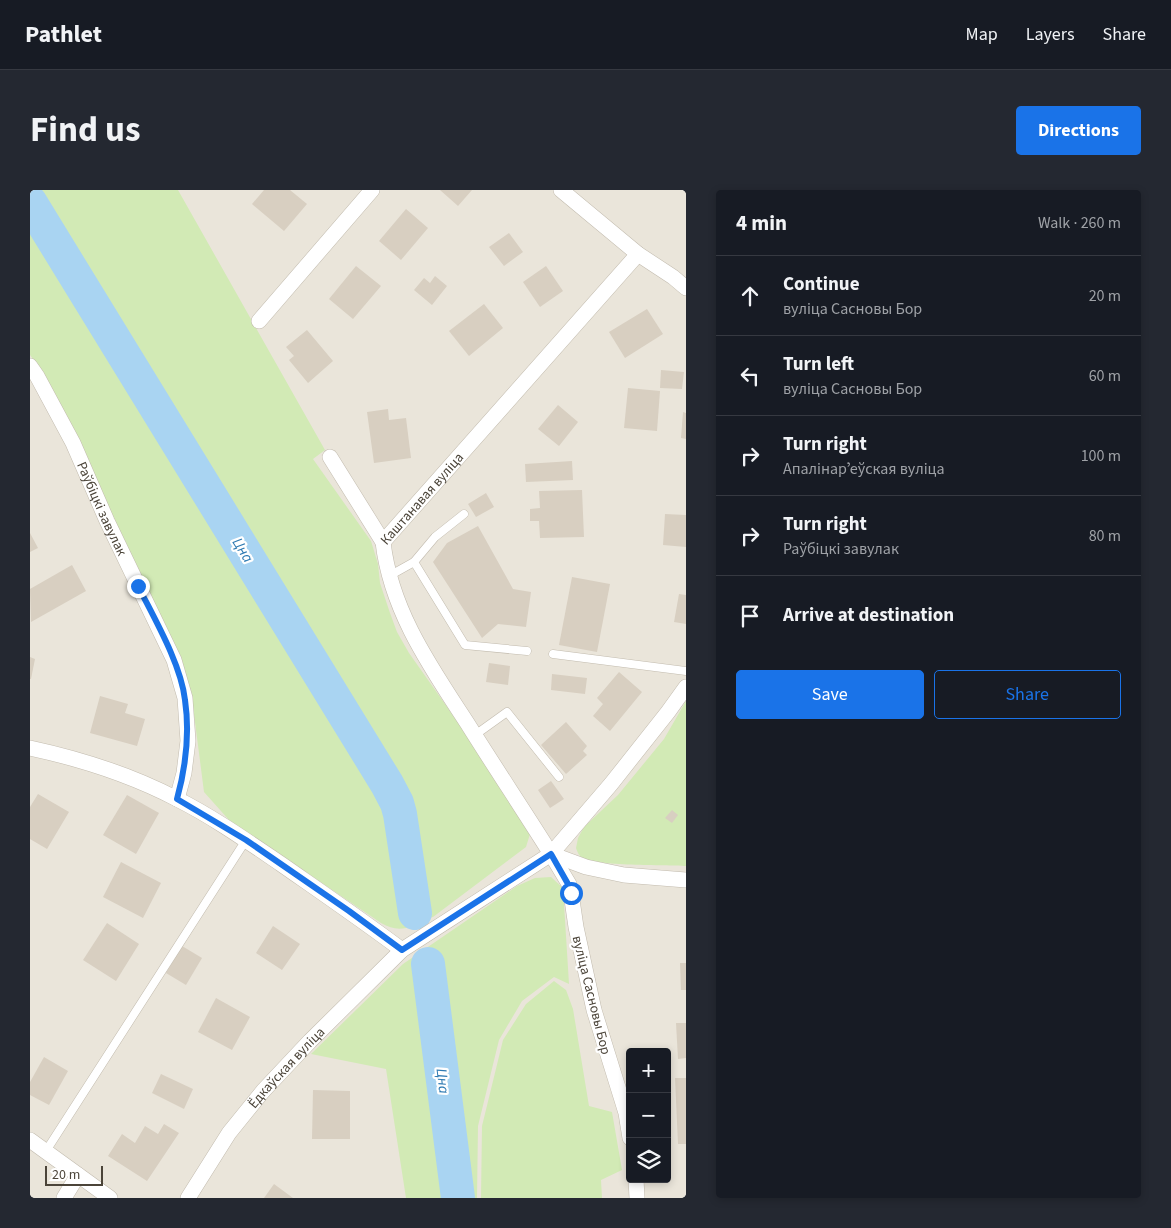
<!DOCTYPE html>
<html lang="en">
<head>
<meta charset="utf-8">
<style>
  :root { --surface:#171b24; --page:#242831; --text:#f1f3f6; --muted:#9ea1a6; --line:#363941; --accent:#1a73e8 }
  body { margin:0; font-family:"Source Sans 3",sans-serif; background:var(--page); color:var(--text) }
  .controls { position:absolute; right:15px; bottom:15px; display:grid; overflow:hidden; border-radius:5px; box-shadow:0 2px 8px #0003 }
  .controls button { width:45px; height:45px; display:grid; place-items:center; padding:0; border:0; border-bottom:1px solid var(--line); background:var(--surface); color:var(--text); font:25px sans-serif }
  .scale { position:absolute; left:15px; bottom:12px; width:58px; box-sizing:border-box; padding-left:5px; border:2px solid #4b4439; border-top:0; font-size:14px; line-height:18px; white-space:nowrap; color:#4b4439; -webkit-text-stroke:4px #fff; paint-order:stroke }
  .stop { position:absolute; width:15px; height:15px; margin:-11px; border:4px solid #1a73e8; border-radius:50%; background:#fff }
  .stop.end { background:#1a73e8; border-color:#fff; box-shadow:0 1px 5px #0008 }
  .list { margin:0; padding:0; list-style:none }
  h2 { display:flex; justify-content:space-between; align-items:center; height:65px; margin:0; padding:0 20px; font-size:21px }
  h2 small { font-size:16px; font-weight:400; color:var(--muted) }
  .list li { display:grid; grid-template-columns:32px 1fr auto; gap:15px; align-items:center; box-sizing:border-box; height:80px; padding:0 20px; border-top:1px solid var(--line) }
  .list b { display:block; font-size:19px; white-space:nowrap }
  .list p { margin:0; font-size:16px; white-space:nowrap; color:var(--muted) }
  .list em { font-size:16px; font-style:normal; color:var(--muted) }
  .actions { display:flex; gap:10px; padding:15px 20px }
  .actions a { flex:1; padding:11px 0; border:1px solid var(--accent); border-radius:5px; text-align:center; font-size:18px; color:var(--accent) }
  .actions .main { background:var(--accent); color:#fff }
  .icon { flex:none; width:28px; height:28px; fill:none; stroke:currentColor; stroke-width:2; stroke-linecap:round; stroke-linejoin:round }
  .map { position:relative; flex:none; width:656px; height:1008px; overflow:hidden; border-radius:5px }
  header { display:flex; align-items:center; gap:30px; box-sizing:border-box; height:70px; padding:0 25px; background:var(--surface); border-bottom:1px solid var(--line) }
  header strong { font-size:24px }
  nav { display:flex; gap:28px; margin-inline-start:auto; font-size:18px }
  .intro { display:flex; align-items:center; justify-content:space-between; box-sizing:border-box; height:120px; padding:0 30px }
  h1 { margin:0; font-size:35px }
  .button { padding:12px 22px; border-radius:5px; background:var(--accent); color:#fff; font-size:18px; font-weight:700 }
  main { display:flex; gap:30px; padding:0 30px }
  aside { flex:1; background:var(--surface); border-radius:5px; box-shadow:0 2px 8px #0003 }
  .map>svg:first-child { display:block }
  .residential { fill:#eae5da; fill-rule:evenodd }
  .green { fill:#d2eab5 }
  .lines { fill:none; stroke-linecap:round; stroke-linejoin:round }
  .river { stroke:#a9d4f2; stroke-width:34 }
  .building { fill:#d8cfc1 }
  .lane-casing { stroke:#c2bbae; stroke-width:9 }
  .street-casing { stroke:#c2bbae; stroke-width:16 }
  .lane { stroke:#fff; stroke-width:8 }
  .street { stroke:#fff; stroke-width:15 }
  .route { stroke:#1a73e8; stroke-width:6 }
  .labels { text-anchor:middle; stroke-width:4.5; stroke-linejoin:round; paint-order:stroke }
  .street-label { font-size:14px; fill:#4b4439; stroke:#fff }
  .water-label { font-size:15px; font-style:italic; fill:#2e7ab2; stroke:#fff }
</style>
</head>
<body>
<header>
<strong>Pathlet</strong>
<nav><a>Map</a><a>Layers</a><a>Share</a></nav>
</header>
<div class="intro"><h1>Find us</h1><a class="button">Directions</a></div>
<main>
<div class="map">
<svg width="656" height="1008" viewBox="0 0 656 1008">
  <rect width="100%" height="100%" fill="#f6f3ec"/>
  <!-- residential -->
  <path class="residential" d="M16,0H656V1008H0V19ZM600,862H637V989H600Z"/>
  <!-- green -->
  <g class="green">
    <polygon points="7,0 148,0 295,260 283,269 341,351 348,374 350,393 360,423 367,442 379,463 499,633 500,644 496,657 403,727 392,730 376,613"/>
    <path d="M0,24L361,613L384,736C371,740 363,740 351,733L199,630L174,602L161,501L13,182L0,165Z"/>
    <path d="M656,511V676C636,675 565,676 552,668C549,666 547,661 546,658L548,648L554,637L588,605L634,549Z"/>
    <polygon points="521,687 533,698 539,794 524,787 492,811 469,850 448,936 447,1008 376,1008 356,879 281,864 373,774 487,696 505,688"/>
    <polygon points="524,791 536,800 543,819 559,916 582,922 592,980 571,990 572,1008 451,1008 452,936 473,850 496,814"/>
  </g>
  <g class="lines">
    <!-- river -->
    <g class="river">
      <polyline points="0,12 357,594 367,613 370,624 385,723"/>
      <polyline points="398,774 428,1008"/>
    </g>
  </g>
  <!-- building -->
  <g class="building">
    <polygon points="234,0 260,0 277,14 254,41 222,14"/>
    <polygon points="410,0 442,0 428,16"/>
    <polygon points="376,19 398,38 371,70 349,51"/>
    <polygon points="479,43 493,62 474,76 459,57"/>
    <polygon points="326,76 351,96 323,129 299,109"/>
    <polygon points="516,76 533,101 510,117 493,92"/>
    <polygon points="405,86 417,96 402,115 384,100 394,88 400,93"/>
    <polygon points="454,114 473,138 439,166 419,141"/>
    <polygon points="617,119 633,144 595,168 579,142"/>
    <polygon points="277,140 303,171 278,193 259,170 264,166 256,157"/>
    <polygon points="631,180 654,182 652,199 630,198"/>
    <polygon points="598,198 630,201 627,241 594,238"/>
    <polygon points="528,215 548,232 529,256 508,239"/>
    <polygon points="358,219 359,230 376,228 381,268 344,273 337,222"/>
    <polygon points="653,222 656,223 656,249 651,248"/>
    <polygon points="542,271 543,290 496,292 495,274"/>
    <polygon points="552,300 554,347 510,348 509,331 500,331 500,319 510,318 509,301"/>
    <polygon points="456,303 464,317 446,327 438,314"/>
    <polygon points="635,324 656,325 656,357 633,355"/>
    <polygon points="448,336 483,399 501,402 496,437 468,434 452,448 403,372 417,353"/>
    <polygon points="0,343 8,358 0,362"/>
    <polygon points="42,375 56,401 1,432 0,399"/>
    <polygon points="542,387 580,394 567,462 529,455"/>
    <polygon points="649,404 656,405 656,434 644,432"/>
    <polygon points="0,467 5,469 1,489 0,489"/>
    <polygon points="459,473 480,476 478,495 456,492"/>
    <polygon points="589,482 612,502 580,541 563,526 573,514 567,508"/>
    <polygon points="522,484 557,488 555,504 521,500"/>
    <polygon points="70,506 98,514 95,523 115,529 107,556 60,543"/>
    <polygon points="536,532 557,556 553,561 557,565 536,584 511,555"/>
    <polygon points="521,591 534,609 520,618 508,600"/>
    <polygon points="8,604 39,622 17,659 0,649 0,617"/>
    <polygon points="97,605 129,623 106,664 73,645"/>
    <polygon points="642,620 648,625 642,633 635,628"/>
    <polygon points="91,672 131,693 113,728 73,707"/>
    <polygon points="77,733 109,754 86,791 53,770"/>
    <polygon points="243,736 270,754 252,780 226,763"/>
    <polygon points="152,756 172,768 156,795 136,783"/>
    <polygon points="650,773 656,773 656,800 651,800"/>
    <polygon points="186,808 220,827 202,860 168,842"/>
    <polygon points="646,833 656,833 656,868 648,869"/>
    <polygon points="14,867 38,881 19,915 0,905 0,892"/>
    <polygon points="131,884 163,899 154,919 122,903"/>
    <polygon points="645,888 656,888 656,954 648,954"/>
    <polygon points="283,900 320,901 320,949 282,949"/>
    <polygon points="134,934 149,943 117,991 78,966 92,944 105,953 115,936 128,944"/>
    <polygon points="244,994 263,1008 234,1008"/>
  </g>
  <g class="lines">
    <!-- lane casing -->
    <g class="lane-casing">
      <g id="lane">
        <polyline points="434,324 405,347 384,372 435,455 497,461"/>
        <polyline points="359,386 384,372"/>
        <polyline points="523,464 656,481"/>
        <polyline points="445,545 477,522 529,587"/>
        <polyline points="16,961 216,650"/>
      </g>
    </g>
    <!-- street casing -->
    <g class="street-casing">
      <g id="street">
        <polyline points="531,0 608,64 643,87 656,98"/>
        <polyline points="229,131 342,0"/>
        <path id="s1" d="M0,176L7,186L43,253L77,331L144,470L155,508L158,551L154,583L147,609"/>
        <polyline points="300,267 353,352"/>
        <path d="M0,558C51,569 101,585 147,609C183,627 217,651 251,674C291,702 332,730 372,760"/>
        <polyline points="521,664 556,677 594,685 656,690"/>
        <path id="s2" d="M600,948L596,923L564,820L546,737L541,703L539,694L521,664C494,621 466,579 439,536C402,479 361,422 353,352L608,64"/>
        <polyline points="0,950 80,1008"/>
        <polyline points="606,989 607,1008"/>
        <polyline points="34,1008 48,985"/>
        <path id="s3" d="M158,1008L199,943L233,901L280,851L372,760L521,664L581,594L638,522L656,497"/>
      </g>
    </g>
    <!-- lane -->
    <use href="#lane" class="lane"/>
    <!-- street -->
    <use href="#street" class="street"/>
  </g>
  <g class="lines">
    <!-- route -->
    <path class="route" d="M108,396C124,428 151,474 155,510C160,544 156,576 147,609L216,650L319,721L372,760L521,664L538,694L541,703"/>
  </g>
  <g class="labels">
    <!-- street labels -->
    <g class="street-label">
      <text dy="5" stroke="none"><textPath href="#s2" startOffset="712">Каштанавая вуліца</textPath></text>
      <text dy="5" stroke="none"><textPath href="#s1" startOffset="160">Раўбіцкі завулак</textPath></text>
      <text transform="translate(562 805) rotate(76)" y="5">вуліца Сасновы Бор</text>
      <text dy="5" stroke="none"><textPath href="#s3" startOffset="164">Ёдкаўская вуліца</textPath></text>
    </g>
    <!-- water labels -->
    <g class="water-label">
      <text transform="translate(213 360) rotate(58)" y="5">Цна</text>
      <text transform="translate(413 891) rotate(83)" y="5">Цна</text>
    </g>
  </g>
</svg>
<div class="controls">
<button>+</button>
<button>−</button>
<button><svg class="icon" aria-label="layers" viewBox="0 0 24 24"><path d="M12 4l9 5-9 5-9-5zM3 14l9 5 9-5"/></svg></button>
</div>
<div class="scale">20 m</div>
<div class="stop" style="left:541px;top:703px"></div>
<div class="stop end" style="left:108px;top:396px"></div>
</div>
<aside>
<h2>4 min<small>Walk · 260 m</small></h2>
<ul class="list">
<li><svg class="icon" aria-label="ahead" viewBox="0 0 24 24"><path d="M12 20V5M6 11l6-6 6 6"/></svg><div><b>Continue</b><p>вуліца Сасновы Бор</p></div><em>20 m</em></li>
<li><svg class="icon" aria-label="left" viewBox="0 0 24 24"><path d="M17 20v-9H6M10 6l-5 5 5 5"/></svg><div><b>Turn left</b><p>вуліца Сасновы Бор</p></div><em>60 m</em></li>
<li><svg class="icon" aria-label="right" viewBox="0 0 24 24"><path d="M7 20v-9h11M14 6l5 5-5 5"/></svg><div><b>Turn right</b><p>Апалінарʼеўская вуліца</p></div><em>100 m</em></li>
<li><svg class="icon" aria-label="right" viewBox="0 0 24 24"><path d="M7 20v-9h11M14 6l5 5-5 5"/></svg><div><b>Turn right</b><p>Раўбіцкі завулак</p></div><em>80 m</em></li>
<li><svg class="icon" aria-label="arrive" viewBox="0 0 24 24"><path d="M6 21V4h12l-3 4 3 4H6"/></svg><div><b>Arrive at destination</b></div></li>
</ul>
<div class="actions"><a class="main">Save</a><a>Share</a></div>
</aside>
</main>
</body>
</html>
